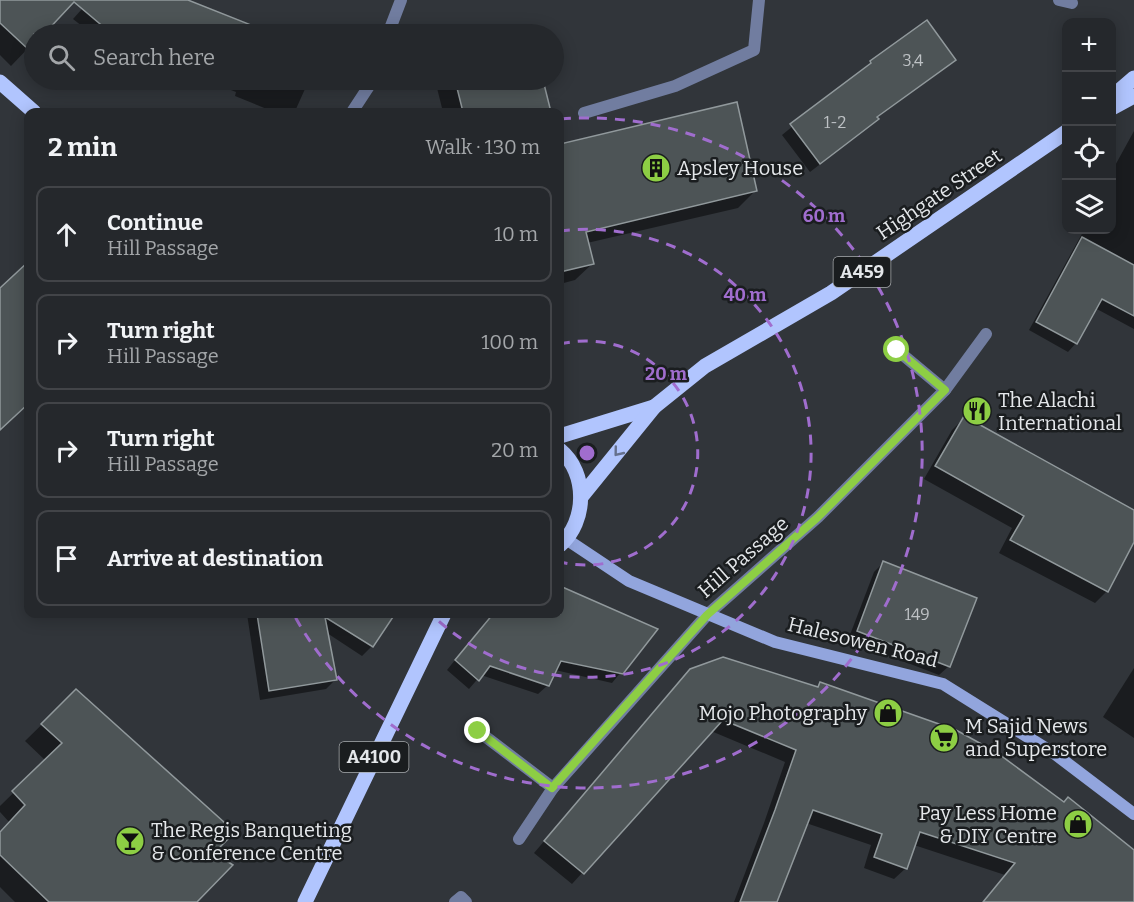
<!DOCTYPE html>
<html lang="en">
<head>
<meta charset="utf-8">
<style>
  :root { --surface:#25282c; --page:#2d3034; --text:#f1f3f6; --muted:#a3a6a9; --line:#424448 }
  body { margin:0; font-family:Bitter,serif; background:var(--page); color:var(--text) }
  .controls { position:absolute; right:18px; top:18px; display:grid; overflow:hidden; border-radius:12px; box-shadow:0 3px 15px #0003 }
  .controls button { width:54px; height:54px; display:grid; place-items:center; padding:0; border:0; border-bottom:2px solid var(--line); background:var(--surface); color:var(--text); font:30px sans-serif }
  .stop { position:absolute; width:18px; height:18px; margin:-14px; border:4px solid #8dce44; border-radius:50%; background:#fff }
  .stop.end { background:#8dce44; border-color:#fff; box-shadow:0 2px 6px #0008 }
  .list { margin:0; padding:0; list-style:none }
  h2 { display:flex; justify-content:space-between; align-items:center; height:78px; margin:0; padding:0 24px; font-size:26px }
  h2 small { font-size:20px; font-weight:400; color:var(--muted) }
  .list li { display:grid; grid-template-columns:39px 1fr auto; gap:18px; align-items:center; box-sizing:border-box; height:96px; margin:0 12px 12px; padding:0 12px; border:2px solid var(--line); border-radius:12px }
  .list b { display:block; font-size:22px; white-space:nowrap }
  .list p { margin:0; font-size:20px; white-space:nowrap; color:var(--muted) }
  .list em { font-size:20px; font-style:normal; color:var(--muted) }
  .icon { flex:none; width:33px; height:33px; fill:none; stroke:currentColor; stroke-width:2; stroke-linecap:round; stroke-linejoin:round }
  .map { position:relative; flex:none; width:1134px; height:902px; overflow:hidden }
  .search { position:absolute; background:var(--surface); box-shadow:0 3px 15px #0003; left:24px; top:24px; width:540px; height:66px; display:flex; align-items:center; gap:15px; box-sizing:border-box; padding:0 21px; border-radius:33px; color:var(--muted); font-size:22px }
  .panel { position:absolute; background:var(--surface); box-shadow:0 3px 15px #0003; left:24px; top:108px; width:540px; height:510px; border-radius:12px }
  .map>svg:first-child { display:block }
  .shadow { fill:#0007 }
  .building { fill:#4d5456; stroke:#91999c; stroke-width:1.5 }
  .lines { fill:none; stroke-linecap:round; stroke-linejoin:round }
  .lane { stroke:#717da0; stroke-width:12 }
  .street { stroke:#717da0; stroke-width:12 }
  .secondary { stroke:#92a5dd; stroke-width:12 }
  .primary { stroke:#b1c5fe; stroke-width:15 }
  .oneway { stroke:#66718e }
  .route { stroke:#8dce44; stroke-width:8 }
  .ring { fill:none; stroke:#a06dce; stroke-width:3; stroke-dasharray:10 8 }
  .labels { text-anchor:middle; stroke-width:5; stroke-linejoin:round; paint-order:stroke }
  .number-label { font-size:16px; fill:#bec2c5 }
  .shield { fill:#1a1d1f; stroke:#a7aaad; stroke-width:1.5 }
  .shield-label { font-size:18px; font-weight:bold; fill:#e4e7ea }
  .poi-label { font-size:20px; fill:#e4e7ea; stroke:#1a1d1f; text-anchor:start }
  .street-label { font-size:20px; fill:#e4e7ea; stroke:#1a1d1f }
  .centre { fill:#a06dce; stroke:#1a1d1f; stroke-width:3 }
  .ring-label { font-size:18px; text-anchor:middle; font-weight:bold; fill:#a06dce; stroke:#1a1d1f; stroke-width:5; stroke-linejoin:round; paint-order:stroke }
</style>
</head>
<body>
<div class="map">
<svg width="1134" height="902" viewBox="0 0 1134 902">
  <rect width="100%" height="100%" fill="#31353a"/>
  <!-- shadow -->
  <g class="shadow">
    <polygon points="0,0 74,0 41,34 34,34 34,42 11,66 0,55"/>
    <polygon points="90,0 184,0 260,34 92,34 73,19"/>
    <polygon points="530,31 531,34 517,34"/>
    <polygon points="954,60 944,69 876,118 867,128 810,172 782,135 871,62"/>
    <polygon points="205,80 309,80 296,109 293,112 274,112 235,96 236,92"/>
    <polygon points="435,80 542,80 550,112 443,112"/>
    <polygon points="735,104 755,191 738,208 587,243 592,264 575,280 560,284 560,146"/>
    <polygon points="1134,131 1134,329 1095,308 1076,343 1068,352 1029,330 1084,230 1112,230 1112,171"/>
    <polygon points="28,264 28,403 0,429 0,290"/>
    <polygon points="964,418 1134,512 1134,540 1107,591 1095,603 999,553 1012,528 924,479 952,430"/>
    <polygon points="883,563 949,666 939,675 848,640 874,572"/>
    <polygon points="560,588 656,629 612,683 555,670 548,685 538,694 481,675 469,689 447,670 492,614 560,614"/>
    <polygon points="247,614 386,614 385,626 372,646 362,656 327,633 336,679 326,689 260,700"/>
    <polygon points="1134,668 1134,738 1103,717"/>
    <polygon points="691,670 816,688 820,684 1134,852 1134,902 983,902 1005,875 914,845 906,868 894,879 864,868 871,845 806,823 775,902 734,902 764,823 785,762 711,731 572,884 534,853"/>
    <polygon points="76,691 212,854 195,902 15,902 0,887 0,833 10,823 0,812 0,806 46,761 25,741"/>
  </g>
  <!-- building -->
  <g class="building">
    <polygon points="0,0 188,0 271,33 271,34 112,34 74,2 44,34 34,34 34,44 29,50 0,23"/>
    <polygon points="927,20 956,60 877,117 879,119 820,164 790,124 871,63 870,61"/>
    <polygon points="455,80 543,80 551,112 463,112"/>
    <polygon points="737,102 757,191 586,232 594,264 560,272 560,144"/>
    <polygon points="1082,237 1134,265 1134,316 1102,299 1077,344 1036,322"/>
    <polygon points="28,262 28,404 0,430 0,288"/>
    <polygon points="964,416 1134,510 1134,542 1108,592 1010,540 1024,516 935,466"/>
    <polygon points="883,561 977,598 950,667 857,631"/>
    <polygon points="560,586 658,629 623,674 561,661 549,686 490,666 479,681 455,660 493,614 560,614"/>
    <polygon points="257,614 395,614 373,647 325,617 337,680 269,691"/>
    <polygon points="723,657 818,687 820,682 956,730 996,752 1064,802 1068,797 1134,850 1134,902 983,902 1015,863 920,832 907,869 874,857 882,834 813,810 777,902 740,902 775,810 796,750 723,720 584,874 544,841 690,669"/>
    <polygon points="76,689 235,832 214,853 233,865 197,902 49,902 0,855 0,832 25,805 12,791 62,743 41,724"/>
  </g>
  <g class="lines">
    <!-- lane -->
    <g class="lane">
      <polyline points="897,350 945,390"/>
      <polyline points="478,731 553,788"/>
      <polyline points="519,839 553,788 707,615 818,517 945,390 986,334"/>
      <polyline points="455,902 461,897 466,902"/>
    </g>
    <!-- street -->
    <g class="street">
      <polyline points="1059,0 1072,3"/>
      <polyline points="388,34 401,0"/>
      <polyline points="352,112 373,80"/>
      <polyline points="584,113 675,86 754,50 759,0"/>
    </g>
    <!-- secondary -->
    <polyline class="secondary" points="566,539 629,581 775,642 943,684 1055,754 1134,814"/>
    <!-- primary -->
    <g class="primary">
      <polyline points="0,82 34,112"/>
      <polyline points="1112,97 1134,78"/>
      <polyline points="1112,108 1134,96"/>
      <polyline points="560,436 654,407"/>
      <path d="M560,450C588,473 587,522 560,545"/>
      <polyline points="581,497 654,407 705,366 831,293 1066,132"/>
      <polyline points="305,902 444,614"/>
    </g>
  </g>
  <!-- one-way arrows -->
  <defs><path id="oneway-chevron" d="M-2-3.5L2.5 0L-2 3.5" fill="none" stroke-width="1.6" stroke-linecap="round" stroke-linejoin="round" transform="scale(1.5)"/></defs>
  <use class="oneway" href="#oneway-chevron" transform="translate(618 452) rotate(129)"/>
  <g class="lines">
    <!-- route -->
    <polyline class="route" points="478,731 552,788 707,615 818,517 945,390 897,350"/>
  </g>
  <!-- distance rings -->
  <g class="ring">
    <path d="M560 344A112 112 0 1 1 560 562"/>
    <path d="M560 231A224 224 0 1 1 431 614"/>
    <path d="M561 119A335 335 0 1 1 294 615"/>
  </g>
  <!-- icons -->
  <defs>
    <g id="building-disc" transform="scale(1.5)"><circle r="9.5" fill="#8dce44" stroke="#1a1d1f"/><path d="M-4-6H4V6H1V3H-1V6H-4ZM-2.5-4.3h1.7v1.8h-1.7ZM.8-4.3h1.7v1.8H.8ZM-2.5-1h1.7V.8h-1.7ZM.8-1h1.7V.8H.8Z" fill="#111"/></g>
    <g id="restaurant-disc" transform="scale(1.5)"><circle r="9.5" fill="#8dce44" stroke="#1a1d1f"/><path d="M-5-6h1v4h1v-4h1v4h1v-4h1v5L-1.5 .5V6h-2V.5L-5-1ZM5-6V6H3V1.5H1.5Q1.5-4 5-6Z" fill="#111"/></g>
    <g id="shop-disc" transform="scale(1.5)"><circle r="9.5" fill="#8dce44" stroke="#1a1d1f"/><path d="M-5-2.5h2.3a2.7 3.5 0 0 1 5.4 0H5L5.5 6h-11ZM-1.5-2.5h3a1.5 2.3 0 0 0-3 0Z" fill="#111"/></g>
    <g id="supermarket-disc" transform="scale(1.5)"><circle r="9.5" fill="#8dce44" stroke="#1a1d1f"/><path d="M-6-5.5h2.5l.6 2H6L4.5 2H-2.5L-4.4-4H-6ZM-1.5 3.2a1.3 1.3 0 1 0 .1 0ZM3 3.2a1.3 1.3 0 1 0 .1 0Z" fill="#111"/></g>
    <g id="bar-disc" transform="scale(1.5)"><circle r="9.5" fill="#8dce44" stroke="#1a1d1f"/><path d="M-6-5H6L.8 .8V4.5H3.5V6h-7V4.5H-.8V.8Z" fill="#111"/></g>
  </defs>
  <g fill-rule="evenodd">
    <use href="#building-disc" x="656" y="168"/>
    <use href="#restaurant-disc" x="977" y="411"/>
    <use href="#shop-disc" x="888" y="713"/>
    <use href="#supermarket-disc" x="944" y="738"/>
    <use href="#shop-disc" x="1078" y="824"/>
    <use href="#bar-disc" x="130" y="841"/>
  </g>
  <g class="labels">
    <!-- number labels -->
    <g class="number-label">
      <text x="913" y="66">3,4</text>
      <text x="835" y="128">1-2</text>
      <text x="917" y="620">149</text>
    </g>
    <!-- shield labels -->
    <g class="shield">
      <rect x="833.5" y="257" width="57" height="30" rx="4.5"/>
      <rect x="339.5" y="742" width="69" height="30" rx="4.5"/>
    </g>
    <g class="shield-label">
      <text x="862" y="278">A459</text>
      <text x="374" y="763">A4100</text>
    </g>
    <!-- poi labels -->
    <g class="poi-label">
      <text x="677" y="175">Apsley House</text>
      <text x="998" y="407">The Alachi<tspan x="998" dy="23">International</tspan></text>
      <text x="867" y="720" text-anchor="end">Mojo Photography</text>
      <text x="965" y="733">M Sajid News<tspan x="965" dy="23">and Superstore</tspan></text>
      <text x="1057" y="820" text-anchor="end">Pay Less Home<tspan x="1057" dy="23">&amp; DIY Centre</tspan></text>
      <text x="151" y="837">The Regis Banqueting<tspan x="151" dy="23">&amp; Conference Centre</tspan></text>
    </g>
    <!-- street labels -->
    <g class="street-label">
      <text transform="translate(939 194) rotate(-34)" y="7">Highgate Street</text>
      <text transform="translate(743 557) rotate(-41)" y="7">Hill Passage</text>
      <text transform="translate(863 642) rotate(14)" y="7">Halesowen Road</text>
    </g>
  </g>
  <circle cx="587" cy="453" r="9" class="centre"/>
  <g class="ring-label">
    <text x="824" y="222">60 m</text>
    <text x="745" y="301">40 m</text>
    <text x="666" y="380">20 m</text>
  </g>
</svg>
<div class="controls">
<button>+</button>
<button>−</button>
<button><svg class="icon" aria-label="locate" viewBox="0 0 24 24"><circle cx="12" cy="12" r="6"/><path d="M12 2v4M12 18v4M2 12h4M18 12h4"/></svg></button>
<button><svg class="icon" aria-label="layers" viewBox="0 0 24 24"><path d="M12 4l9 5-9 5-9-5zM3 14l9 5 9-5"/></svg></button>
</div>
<div class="stop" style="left:897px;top:350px"></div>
<div class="stop end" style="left:478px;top:731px"></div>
<div class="search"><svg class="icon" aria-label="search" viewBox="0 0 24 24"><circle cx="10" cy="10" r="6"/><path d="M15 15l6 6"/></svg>Search here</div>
<section class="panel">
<h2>2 min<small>Walk · 130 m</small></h2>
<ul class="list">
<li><svg class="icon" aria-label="ahead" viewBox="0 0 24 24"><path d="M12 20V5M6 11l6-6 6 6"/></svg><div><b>Continue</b><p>Hill Passage</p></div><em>10 m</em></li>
<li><svg class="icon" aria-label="right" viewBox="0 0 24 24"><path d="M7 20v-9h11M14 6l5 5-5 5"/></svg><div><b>Turn right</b><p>Hill Passage</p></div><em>100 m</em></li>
<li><svg class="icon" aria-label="right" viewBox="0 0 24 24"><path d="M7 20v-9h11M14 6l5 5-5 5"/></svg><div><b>Turn right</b><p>Hill Passage</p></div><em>20 m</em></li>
<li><svg class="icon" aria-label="arrive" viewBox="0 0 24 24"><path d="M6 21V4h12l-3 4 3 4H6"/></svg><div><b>Arrive at destination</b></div></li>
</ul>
</section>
</div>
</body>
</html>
